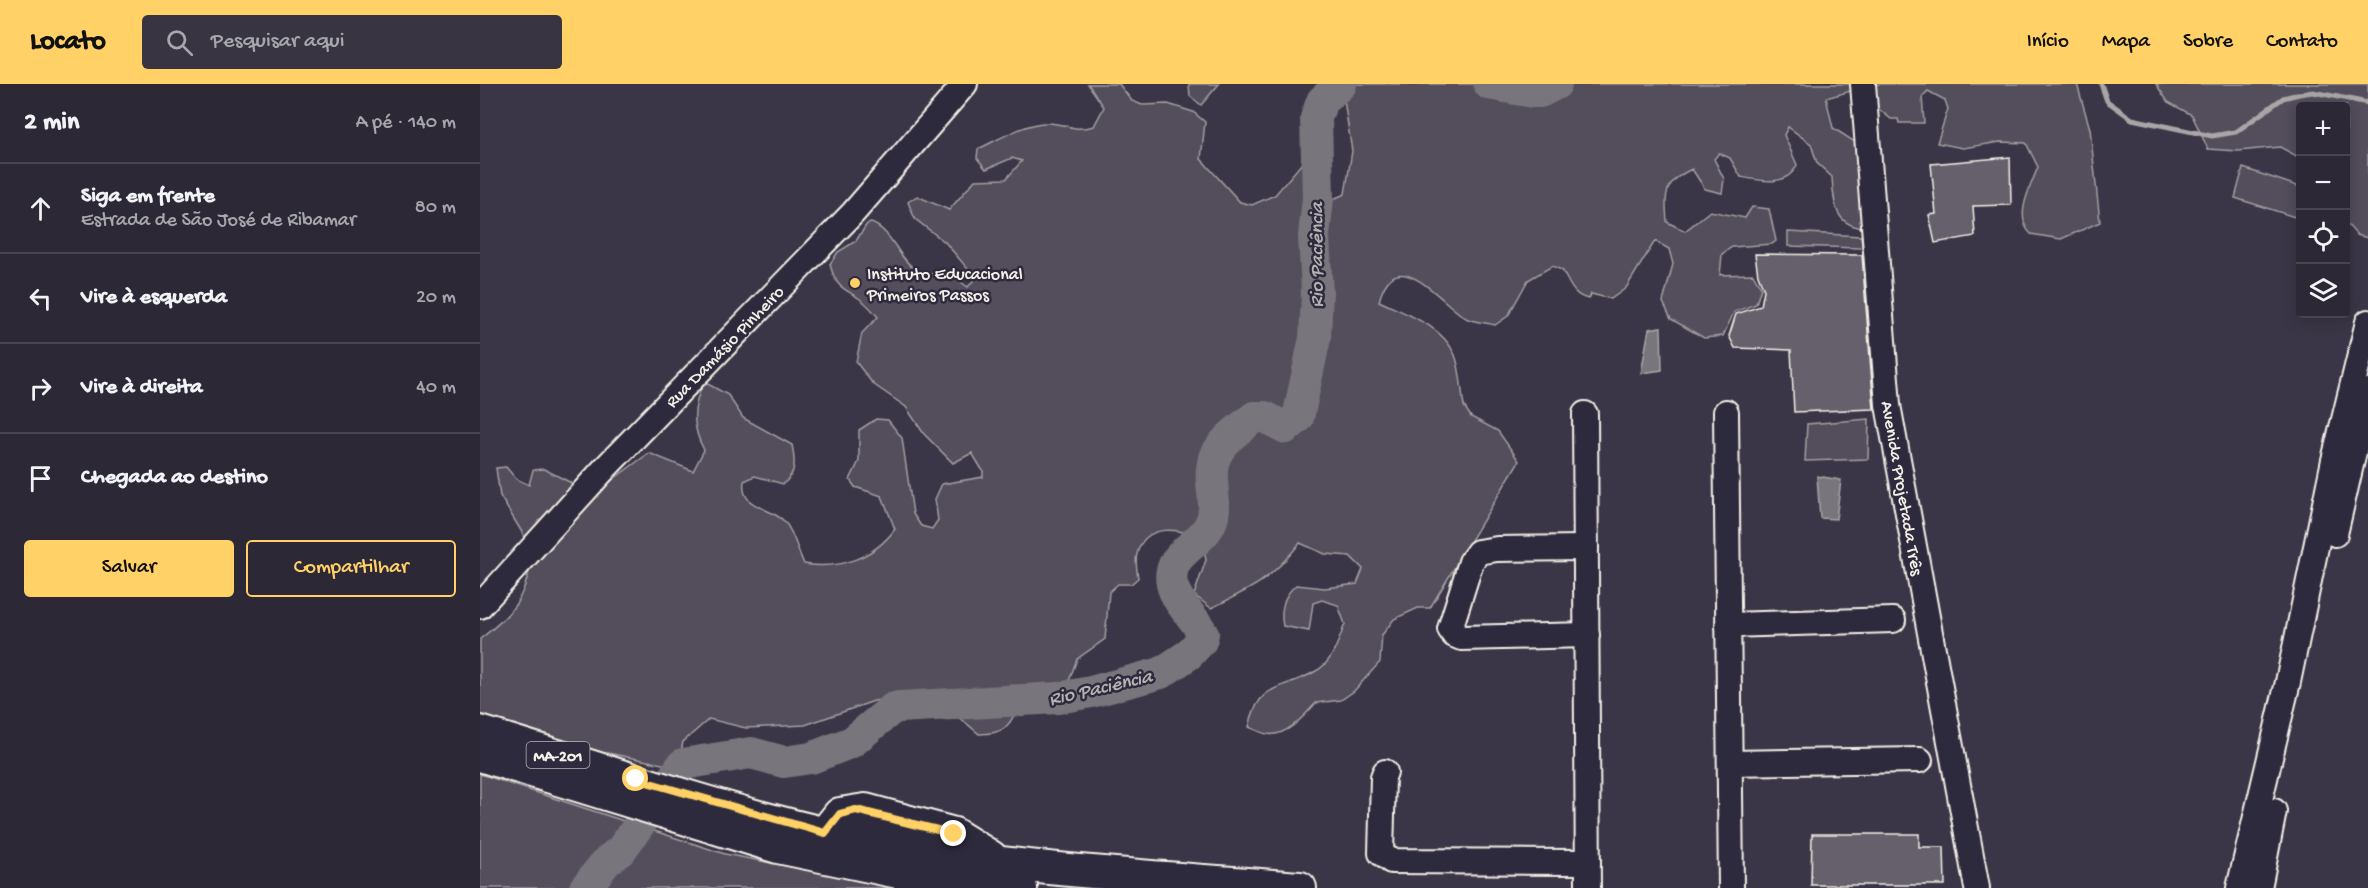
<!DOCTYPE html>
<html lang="pt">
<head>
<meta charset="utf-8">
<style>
  :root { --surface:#2c2835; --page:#383441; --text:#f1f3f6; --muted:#a6a6ad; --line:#484450; --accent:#ffd166 }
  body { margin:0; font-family:"Gochi Hand",sans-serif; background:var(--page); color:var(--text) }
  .controls { position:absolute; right:18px; top:18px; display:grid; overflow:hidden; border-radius:6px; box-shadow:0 3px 15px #0003 }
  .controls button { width:54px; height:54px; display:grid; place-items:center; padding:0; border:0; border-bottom:2px solid var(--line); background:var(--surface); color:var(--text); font:30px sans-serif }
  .stop { position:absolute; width:18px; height:18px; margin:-14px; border:4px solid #ffd166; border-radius:50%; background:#fff }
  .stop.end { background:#ffd166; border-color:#fff; box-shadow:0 2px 6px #0008 }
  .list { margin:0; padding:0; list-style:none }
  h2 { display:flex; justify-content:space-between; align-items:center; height:78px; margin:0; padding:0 24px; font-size:26px }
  h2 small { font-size:20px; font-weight:400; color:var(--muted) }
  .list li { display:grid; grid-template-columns:39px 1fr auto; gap:18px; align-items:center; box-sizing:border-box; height:90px; padding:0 24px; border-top:2px solid var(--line) }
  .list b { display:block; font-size:22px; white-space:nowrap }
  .list p { margin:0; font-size:20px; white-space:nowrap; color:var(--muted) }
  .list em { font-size:20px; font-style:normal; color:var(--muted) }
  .actions { display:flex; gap:12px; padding:18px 24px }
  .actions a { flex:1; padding:14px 0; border:2px solid var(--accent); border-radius:6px; text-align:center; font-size:21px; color:var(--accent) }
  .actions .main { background:var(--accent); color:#111 }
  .icon { flex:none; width:33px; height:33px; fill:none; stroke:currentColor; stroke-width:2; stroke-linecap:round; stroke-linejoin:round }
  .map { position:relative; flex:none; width:1888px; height:804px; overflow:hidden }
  header { display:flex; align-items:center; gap:36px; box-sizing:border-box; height:84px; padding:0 30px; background:var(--accent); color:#111 }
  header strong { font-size:28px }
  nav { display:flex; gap:33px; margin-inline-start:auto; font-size:21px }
  .search { width:420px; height:54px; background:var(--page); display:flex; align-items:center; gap:15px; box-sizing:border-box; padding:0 21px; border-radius:6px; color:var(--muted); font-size:22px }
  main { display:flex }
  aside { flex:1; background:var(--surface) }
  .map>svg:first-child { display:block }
  .green { fill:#534e5c; stroke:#a4a0a2; stroke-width:1.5 }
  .water { fill:#78747b; stroke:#aaa6a7; stroke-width:1.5 }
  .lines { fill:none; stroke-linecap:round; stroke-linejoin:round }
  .stream { stroke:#aaa6a7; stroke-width:5 }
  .river { stroke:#78747b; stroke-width:32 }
  .building { fill:#65616c; stroke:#f4f1e8; stroke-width:1.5 }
  .minor-casing { stroke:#f4f1e8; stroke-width:28 }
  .major-casing { stroke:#f4f1e8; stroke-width:36 }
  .minor { stroke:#2f2a3d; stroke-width:24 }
  .major { stroke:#2f2a3d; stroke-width:32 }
  .route { stroke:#ffd166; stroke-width:8 }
  .poi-dot { fill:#ffd166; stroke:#2f2a3d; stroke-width:2 }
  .labels { text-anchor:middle; stroke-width:5; stroke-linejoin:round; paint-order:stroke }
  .shield { fill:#2f2a3d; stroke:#b9b5b5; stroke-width:1.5 }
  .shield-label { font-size:16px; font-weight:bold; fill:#f4f1e8 }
  .poi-label { font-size:18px; fill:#f4f1e8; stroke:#2f2a3d; text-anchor:start }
  .street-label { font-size:18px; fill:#f4f1e8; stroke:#2f2a3d }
  .water-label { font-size:20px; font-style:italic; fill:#b6b2b2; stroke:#2f2a3d }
</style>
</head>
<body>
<header>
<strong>Locato</strong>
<div class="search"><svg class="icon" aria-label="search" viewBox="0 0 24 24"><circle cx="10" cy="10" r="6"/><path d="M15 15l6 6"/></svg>Pesquisar aqui</div>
<nav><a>Início</a><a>Mapa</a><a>Sobre</a><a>Contato</a></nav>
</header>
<main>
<aside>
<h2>2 min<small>A pé · 140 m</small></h2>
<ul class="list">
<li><svg class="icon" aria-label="ahead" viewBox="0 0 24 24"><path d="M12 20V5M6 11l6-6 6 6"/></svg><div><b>Siga em frente</b><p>Estrada de São José de Ribamar</p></div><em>80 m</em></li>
<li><svg class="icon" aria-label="left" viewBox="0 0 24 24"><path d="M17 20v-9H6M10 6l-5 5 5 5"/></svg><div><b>Vire à esquerda</b></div><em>20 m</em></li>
<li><svg class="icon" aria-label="right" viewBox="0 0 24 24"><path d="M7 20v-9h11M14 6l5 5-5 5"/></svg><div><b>Vire à direita</b></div><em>40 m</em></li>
<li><svg class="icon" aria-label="arrive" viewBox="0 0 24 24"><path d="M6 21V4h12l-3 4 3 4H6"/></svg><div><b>Chegada ao destino</b></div></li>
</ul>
<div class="actions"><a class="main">Salvar</a><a>Compartilhar</a></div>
</aside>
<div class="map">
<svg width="1888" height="804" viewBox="0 0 1888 804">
  <rect width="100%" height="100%" fill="#3b3647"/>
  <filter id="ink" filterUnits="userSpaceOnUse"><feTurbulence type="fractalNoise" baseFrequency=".0167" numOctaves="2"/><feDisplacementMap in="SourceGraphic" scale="12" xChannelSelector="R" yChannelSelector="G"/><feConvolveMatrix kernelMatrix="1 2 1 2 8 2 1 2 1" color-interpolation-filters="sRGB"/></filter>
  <g filter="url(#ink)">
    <!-- green -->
    <g class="green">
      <path d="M608,0H639L652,17L662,21L688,20L713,28L725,38L721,75L760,118L772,121L795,111L828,72L851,116L865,110L872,67L864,16L871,0H1373L1371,7L1346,14L1353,44L1375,58L1387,73L1385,144C1354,142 1354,119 1352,93L1337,79L1331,60L1308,43L1304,51L1317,81C1307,103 1281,97 1261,93L1250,74L1239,69L1234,75L1244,95L1242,109L1225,105L1212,85C1183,98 1185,110 1187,138L1205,147L1230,127L1265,134L1272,123L1289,125L1296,157L1292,160L1252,163L1242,170L1240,191L1273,190L1281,204L1276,220L1254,228L1243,252L1224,254L1191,235L1183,218L1193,180L1189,165L1175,157L1146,204L1131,215L1111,210L1109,215C1093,213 1089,198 1082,186L1072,182L1048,196L1028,232L1015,241C1007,239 996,238 988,235C964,224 916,153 899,217C926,230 962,241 975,271C981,286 981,306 984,322L991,333L1018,347L1039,377L950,524H938L914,535L902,551L900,578L874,607L861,616L836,619C825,631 806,654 787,650C781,649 774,645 769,643C779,596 803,607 836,587C853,578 858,557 865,540L858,521L842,516L833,519L829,547L803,542C800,526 803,512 816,501L845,504L877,500L883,485L870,472L845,470L820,459C789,497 775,503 731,524L714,511L726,476L722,455C701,444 665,438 657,470C655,476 657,487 658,494L651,500H638L629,508L625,555L597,575L586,605L570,614L543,615C529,640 529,650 499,650L478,632L473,611L454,608L394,617L325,641L266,644L229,635L203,658L199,678L192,682L128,669L100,670L79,655L62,650L51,651L0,636V555C39,525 43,514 54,468L20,412L16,384L26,383L36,395L49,401L53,386L64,385L113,410L169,369L213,387L224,366C212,344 212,325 222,302L228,300L248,311L263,334L312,361C315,377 317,389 303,400L275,392L264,397C260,424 288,422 304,437C313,446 318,468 324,480C359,486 394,474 415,445L402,412L375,403L370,396L379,377V346L396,335L408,336L422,354L433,430L441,442L452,445L458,436L455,415L462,400L503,393V387L492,369L473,379L444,350L426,323L393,300L376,278L382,249L398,233C393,227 387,220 380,215C362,203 356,204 350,180L358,168L376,157L387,140L391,139C412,146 418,175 436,186C448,193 457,188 468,191C475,192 483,200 488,203L494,196L493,191L465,158L435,135L428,118L437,112L469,126L495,96L526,95L542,77L532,74L506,85L497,74L498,65C518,56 546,38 568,39C588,40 593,48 614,42L624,23Z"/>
      <polygon points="709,0 739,0 721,21 710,12"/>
      <path d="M1380,0H1597L1610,45L1620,138L1581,155L1551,150C1533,133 1551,102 1558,83L1546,59L1520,58L1483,64L1457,59L1468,25L1465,16L1448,7L1442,13L1444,39H1419L1418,35H1411L1379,9Z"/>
      <polygon points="1676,0 1888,0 1888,154 1877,151 1866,139 1866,22 1820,22 1820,74 1800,63 1758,67 1728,65 1712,31 1688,18"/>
      <polygon points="1763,84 1820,103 1820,118 1815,133 1755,114"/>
      <polygon points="1308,148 1381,152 1382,164 1308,162"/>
      <polygon points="1389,335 1388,375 1325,377 1327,340"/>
      <polygon points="0,690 245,770 419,804 0,804"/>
    </g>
    <!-- water -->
    <g class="water">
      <polygon points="1181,243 1182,286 1161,289 1169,245"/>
      <polygon points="1337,392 1361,396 1356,435 1340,434"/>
    </g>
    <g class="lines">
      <!-- stream -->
      <polyline class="stream" points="1621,0 1627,17 1652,35 1732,52 1756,48 1803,14 1819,10 1833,8 1888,19"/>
      <!-- river -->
      <g class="river">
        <polyline points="1009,0 1053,8 1060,8 1076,0"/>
        <path d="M105,804L126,778L141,766L203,680L271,669L304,678L331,674L372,658L412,625L419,623L578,614L611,608L681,589L708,571L721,557L723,550C715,533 696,519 692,500C686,472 716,463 728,444C742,423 726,398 734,376C741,356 759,346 774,333H785L806,344L818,334L835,254L837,209L834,152L838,114L836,34L842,17L861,0"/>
      </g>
    </g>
    <!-- building -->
    <g class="building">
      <polygon points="1530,73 1531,121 1493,122 1495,152 1455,159 1449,131 1456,130 1451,80"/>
      <polygon points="1275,170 1382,171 1394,325 1314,328 1311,266 1255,264 1249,252 1256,230 1281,222 1284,206 1278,191"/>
      <polygon points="1332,750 1439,750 1439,763 1464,763 1465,801 1331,801"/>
    </g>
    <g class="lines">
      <!-- minor casing -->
      <g class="minor-casing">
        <g id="minor">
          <polyline points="1383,0 1408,321 1497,804"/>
          <polyline points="1246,328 1251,804"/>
          <polyline points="1105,330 1108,804"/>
          <polyline points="1855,450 1888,307"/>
          <polyline points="1106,464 1017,465 998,468 991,478 970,545 974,551 981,554 1107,551"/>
          <polyline points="0,522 126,383 373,129 485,0"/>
          <polyline points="1248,541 1413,536"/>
          <polyline points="1250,679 1440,676"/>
          <polyline points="905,688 903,693 901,769 911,777 1108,778"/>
          <polyline points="1759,804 1808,598 1854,376 1888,238"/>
          <polyline points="1779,804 1794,727"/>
        </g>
      </g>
      <!-- major casing -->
      <g class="major-casing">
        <g id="major">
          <path d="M0,648C142,691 285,743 432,767C560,787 691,794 820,804"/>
          <polyline points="0,671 298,763 428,790 541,804"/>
          <polyline points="347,768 345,749 360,730 385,726 474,750 511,773"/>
        </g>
      </g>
      <!-- minor -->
      <use href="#minor" class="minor"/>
      <!-- major -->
      <use href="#major" class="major"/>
    </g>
  </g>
  <g class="lines" filter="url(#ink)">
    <!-- route -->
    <polyline class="route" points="156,695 345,749 360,730 376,726 474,750"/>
  </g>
  <!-- markers -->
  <circle class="poi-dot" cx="375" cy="199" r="6"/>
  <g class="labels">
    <!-- shield labels -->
    <rect class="shield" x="46.5" y="658" width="63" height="26" rx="4.5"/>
    <g class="shield-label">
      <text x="78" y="677">MA-201</text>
    </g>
    <!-- poi labels -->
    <g class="poi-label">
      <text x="387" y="195">Instituto Educacional<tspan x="387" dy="21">Primeiros Passos</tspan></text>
    </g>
    <!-- street labels -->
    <g class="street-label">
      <text transform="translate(244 262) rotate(-46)" y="6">Rua Damásio Pinheiro</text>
      <text transform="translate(1423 404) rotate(80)" y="6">Avenida Projetada Três</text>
    </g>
    <!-- water labels -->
    <g class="water-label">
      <text transform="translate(835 171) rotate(-90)" y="7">Rio Paciência</text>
      <text transform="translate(620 602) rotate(-13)" y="7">Rio Paciência</text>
    </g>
  </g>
</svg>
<div class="controls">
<button>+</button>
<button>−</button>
<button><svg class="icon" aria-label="locate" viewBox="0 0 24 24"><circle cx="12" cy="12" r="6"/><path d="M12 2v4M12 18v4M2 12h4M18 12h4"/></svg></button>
<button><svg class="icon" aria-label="layers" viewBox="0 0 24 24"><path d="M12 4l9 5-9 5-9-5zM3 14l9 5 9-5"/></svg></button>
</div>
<div class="stop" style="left:156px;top:695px"></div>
<div class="stop end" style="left:474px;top:750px"></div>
</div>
</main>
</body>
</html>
